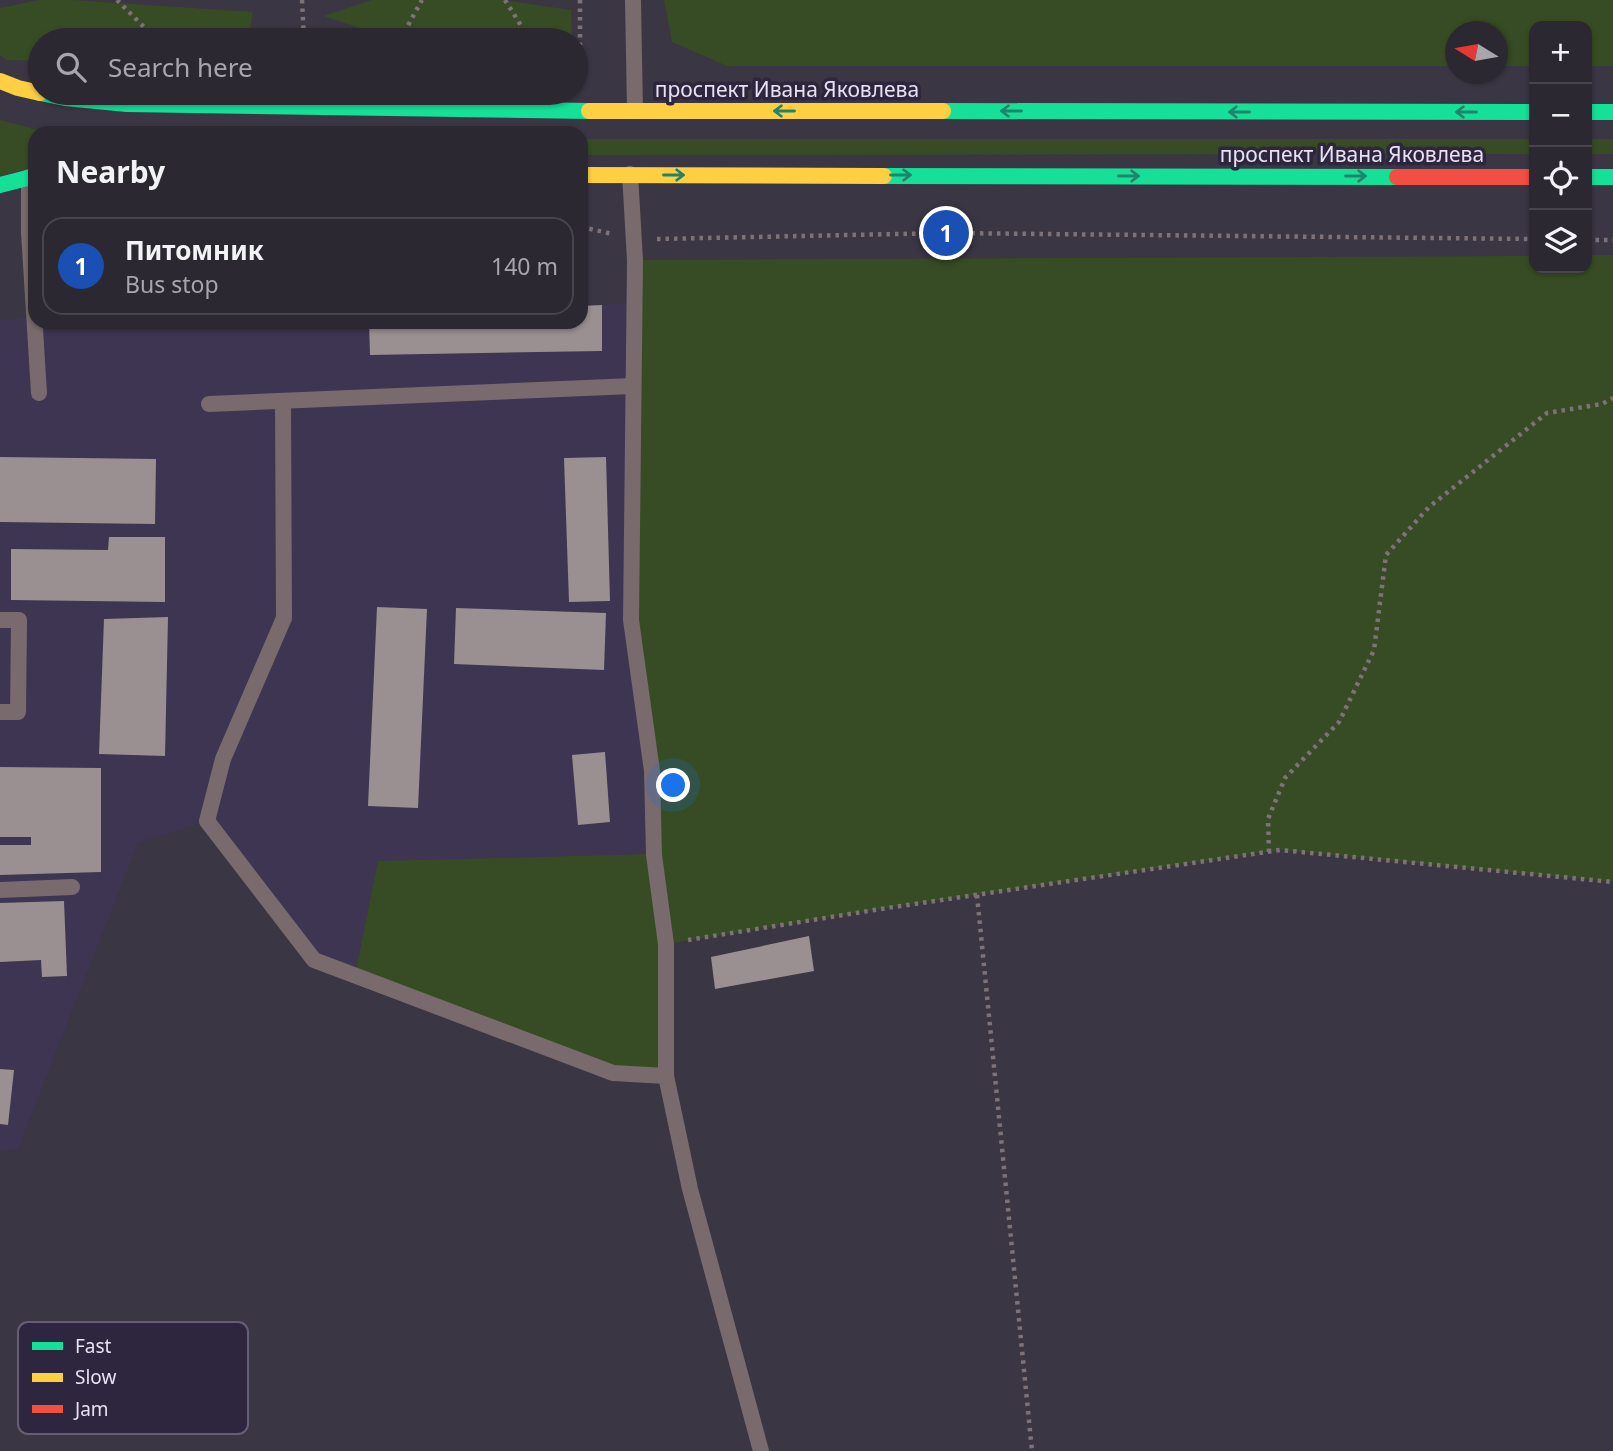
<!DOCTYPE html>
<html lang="en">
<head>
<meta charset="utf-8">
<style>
  :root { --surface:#2c2832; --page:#38343e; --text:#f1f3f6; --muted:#a6a6ac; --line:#48444d; --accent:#95b2f1 }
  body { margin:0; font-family:"Noto Sans",sans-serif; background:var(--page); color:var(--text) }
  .controls { position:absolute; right:21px; top:21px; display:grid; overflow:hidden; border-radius:14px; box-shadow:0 2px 5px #0004 }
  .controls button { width:63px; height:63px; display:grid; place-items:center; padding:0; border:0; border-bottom:2px solid var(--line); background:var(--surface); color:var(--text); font:35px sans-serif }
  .compass { position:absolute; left:1445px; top:21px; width:63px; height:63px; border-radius:50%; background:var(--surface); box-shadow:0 2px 5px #0004; rotate:281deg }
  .you { position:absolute; left:674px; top:786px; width:24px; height:24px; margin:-18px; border:5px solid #fff; border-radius:50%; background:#1a73e8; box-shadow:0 0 0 10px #1a73e833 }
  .badge { display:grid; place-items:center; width:46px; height:46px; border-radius:50%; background:var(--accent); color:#fff; font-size:23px; font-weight:700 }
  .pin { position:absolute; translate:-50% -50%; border:4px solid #fff; box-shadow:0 2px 7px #0006 }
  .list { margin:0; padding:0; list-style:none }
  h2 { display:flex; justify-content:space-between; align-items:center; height:91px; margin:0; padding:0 28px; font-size:30px }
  h2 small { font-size:23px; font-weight:400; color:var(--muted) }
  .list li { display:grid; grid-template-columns:46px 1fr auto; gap:21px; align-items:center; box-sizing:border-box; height:98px; margin:0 14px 14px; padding:0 14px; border:2px solid var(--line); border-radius:21px }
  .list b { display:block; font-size:26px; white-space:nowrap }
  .list p { margin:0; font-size:23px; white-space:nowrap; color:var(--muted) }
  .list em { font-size:23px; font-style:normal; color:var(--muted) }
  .icon { flex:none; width:38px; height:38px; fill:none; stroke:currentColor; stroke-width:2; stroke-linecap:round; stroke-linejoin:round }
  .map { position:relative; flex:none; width:1613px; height:1451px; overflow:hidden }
  .search { position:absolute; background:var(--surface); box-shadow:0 2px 5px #0004; left:28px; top:28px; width:560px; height:77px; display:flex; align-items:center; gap:18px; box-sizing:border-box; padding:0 24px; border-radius:38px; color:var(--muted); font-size:26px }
  .panel { position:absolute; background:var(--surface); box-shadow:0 2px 5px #0004; left:28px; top:126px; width:560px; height:203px; border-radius:21px }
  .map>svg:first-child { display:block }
  .built { fill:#3d3552 }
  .green { fill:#374c24 }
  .building { fill:#9a9091 }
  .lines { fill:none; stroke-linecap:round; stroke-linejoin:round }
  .path { stroke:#7e7277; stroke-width:4.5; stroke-dasharray:3.5 5; stroke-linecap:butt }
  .lane { stroke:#786a6d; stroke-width:16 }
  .fast { stroke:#16e098; stroke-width:16 }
  .slow { stroke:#ffcf43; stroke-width:16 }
  .jam { stroke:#f24e42; stroke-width:16 }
  .oneway { stroke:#22836b }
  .labels { text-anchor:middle; stroke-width:7; stroke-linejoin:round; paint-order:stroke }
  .street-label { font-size:21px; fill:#e6e2f2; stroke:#2e263e }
  .key { fill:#2e263e; stroke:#655e74; stroke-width:2 }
  .key-label { font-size:19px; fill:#e6e2f2 }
</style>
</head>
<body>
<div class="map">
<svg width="1613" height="1451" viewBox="0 0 1613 1451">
  <rect width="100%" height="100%" fill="#3a3643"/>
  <!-- built -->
  <polygon class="built" points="634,302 654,855 355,975 314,960 207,821 138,843 18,1149 0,1151 0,320 35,317 35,322 369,322 370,355 602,351 602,305"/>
  <!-- green -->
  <g class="green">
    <polygon points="39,0 72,0 253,12 248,40 40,40 40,61 6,60 0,55 0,8"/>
    <polygon points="372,0 503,0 571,10 572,40 396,40 324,16"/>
    <polygon points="664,0 1613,0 1613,66 1587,66 1587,26 1534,26 1534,66 1498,66 1498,32 1456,32 1455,66 727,66 672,42"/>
    <polygon points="0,120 49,133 35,133 35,167 0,176"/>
    <polygon points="581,139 1534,139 1534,154 581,155"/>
    <rect x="1587" y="139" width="26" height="15"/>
    <polygon points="1587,255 1613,255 1613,882 1280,850 887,908 667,944 666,1076 613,1073 355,975 378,861 654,854 631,620 635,260 1534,256 1534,268 1587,268"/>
  </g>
  <!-- building -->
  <g class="building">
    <polygon points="602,305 602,351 370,355 369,322 581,322 581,306"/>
    <polygon points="0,457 156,459 155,524 0,522"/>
    <polygon points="606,457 610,601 569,602 564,458"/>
    <polygon points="109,537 165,537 165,602 11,600 11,549 108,550"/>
    <polygon points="377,607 427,609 418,808 368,806"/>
    <polygon points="456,608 606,613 604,670 454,664"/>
    <polygon points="168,617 165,756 99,754 104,619"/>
    <polygon points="605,752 610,822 578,825 572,755"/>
    <polygon points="0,767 101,768 101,872 0,875 0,845 31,845 31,837 0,837"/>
    <polygon points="64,901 67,976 42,977 41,960 0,962 0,903"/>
    <polygon points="809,936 814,971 715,989 711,957"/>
    <polygon points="0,1069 14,1070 8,1125 0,1124"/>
  </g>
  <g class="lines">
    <!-- path -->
    <g class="path">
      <polyline points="117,0 157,40"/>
      <polyline points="302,0 304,40"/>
      <polyline points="505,0 530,40"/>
      <polyline points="580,0 580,76"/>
      <polyline points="400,40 422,0"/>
      <polyline points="581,227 613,234"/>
      <polyline points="657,239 946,233 1534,239"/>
      <polyline points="1587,240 1613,240"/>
      <polyline points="1269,852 1268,819 1285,778 1339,722 1374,650 1386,555 1429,507 1547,413 1602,404 1613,398"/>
      <polyline points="977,895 1032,1451"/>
      <polyline points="688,940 887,908 1280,850 1613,882"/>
    </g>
    <!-- lane -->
    <g class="lane">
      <polyline points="633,0 635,111"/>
      <polyline points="630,174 635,260 631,620 652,771 654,855 666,944 666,1076 690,1189 761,1451"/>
      <polyline points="29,177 29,232 39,393"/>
      <polyline points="283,401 284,618 223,759 207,821 314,960 613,1073 666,1076"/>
      <polyline points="209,404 633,386"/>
      <polyline points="0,620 19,620 18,712 0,712"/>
      <polyline points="0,890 72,887"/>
    </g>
    <!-- fast -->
    <g class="fast">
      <polyline points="40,93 65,98 127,104 589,111"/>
      <polyline points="943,111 1534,112"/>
      <polyline points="1587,112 1613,112"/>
      <polyline points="884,176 1397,177"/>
      <polyline points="1587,177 1613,177"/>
      <polyline points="0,185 35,176"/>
    </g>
    <!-- slow -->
    <g class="slow">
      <polyline points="0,81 18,88 40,93"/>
      <polyline points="589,111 943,111"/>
      <polyline points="581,175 884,176"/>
    </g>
    <!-- jam -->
    <polyline class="jam" points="1397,177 1534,177"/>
  </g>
  <!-- one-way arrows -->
  <defs><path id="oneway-shaft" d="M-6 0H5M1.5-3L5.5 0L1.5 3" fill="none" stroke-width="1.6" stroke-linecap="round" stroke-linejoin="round" transform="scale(1.75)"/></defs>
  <g class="oneway">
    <use href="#oneway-shaft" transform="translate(784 111) rotate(-180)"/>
    <use href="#oneway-shaft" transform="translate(1011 111) rotate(-180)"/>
    <use href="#oneway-shaft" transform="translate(1239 112) rotate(-180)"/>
    <use href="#oneway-shaft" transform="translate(1466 112) rotate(-180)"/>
    <use href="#oneway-shaft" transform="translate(674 175)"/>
    <use href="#oneway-shaft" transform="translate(901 175)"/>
    <use href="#oneway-shaft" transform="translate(1129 176)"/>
    <use href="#oneway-shaft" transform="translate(1356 176)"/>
  </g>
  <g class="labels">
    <!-- street labels -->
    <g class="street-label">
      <text x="787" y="97">проспект Ивана Яковлева</text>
      <text x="1352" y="162">проспект Ивана Яковлева</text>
    </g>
  </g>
  <!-- legend -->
  <rect x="18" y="1322" width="230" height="112" rx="10" class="key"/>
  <rect x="32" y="1342" width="31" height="8" fill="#16e098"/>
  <rect x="32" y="1373" width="31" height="9" fill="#ffcf43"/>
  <rect x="32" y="1405" width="31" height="8" fill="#f24e42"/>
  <g class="key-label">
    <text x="75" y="1353">Fast</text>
    <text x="75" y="1384">Slow</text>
    <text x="75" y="1416">Jam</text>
  </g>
</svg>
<div class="controls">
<button>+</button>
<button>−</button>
<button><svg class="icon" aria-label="locate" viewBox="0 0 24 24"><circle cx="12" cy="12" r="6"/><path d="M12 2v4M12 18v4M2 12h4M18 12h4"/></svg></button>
<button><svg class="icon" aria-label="layers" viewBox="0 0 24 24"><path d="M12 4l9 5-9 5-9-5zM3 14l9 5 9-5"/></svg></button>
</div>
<svg class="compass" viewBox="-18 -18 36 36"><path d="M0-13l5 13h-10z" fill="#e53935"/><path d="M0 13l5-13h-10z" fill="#a6a6ac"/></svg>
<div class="you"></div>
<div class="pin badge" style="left:946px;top:233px;background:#1a4fb4">1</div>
<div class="search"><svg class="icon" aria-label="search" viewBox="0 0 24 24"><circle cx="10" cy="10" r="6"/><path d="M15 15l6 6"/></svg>Search here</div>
<section class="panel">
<h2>Nearby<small></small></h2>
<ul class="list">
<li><span class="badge" style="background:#1a4fb4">1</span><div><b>Питомник</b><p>Bus stop</p></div><em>140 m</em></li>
</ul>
</section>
</div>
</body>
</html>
